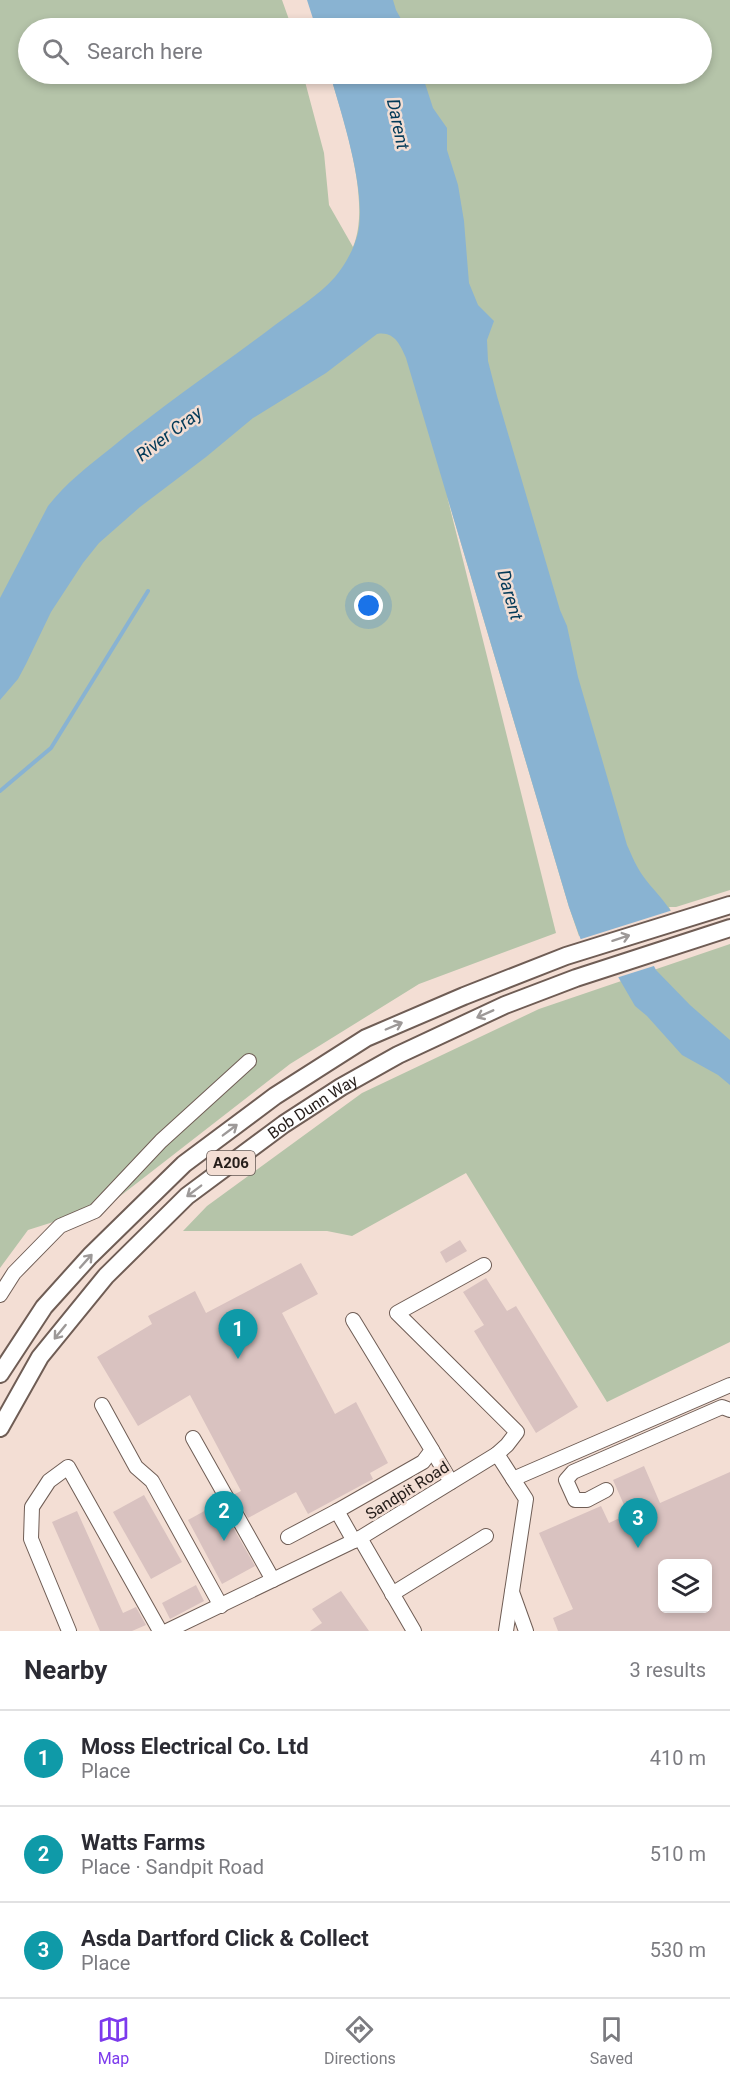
<!DOCTYPE html>
<html lang="en">
<head>
<meta charset="utf-8">
<style>
  :root { --surface:#fff; --page:#f2f2f3; --text:#2b2b33; --muted:#7c7c81; --line:#e1e1e2; --accent:#7c3aed }
  body { margin:0; font-family:Roboto,sans-serif; background:var(--page); color:var(--text) }
  .controls { position:absolute; right:18px; bottom:18px; display:grid; overflow:hidden; border-radius:9px; box-shadow:0 3px 9px #0003 }
  .controls button { width:54px; height:54px; display:grid; place-items:center; padding:0; border:0; border-bottom:2px solid var(--line); background:var(--surface); color:var(--text); font:30px sans-serif }
  .you { position:absolute; left:369px; top:606px; width:21px; height:21px; margin:-15px; border:4px solid #fff; border-radius:50%; background:#1a73e8; box-shadow:0 0 0 9px #1a73e833 }
  .badge { display:grid; place-items:center; width:39px; height:39px; border-radius:50%; background:var(--accent); color:#fff; font-size:20px; font-weight:700 }
  .pin { position:absolute; translate:-50% -50px; filter:drop-shadow(0 2px 3px #0008) }
  .pin::after { content:''; position:absolute; top:32px; width:21px; height:18px; background:inherit; clip-path:polygon(0 0,100% 0,50% 100%) }
  .list { margin:0; padding:0; list-style:none }
  h2 { display:flex; justify-content:space-between; align-items:center; height:78px; margin:0; padding:0 24px; font-size:26px }
  h2 small { font-size:20px; font-weight:400; color:var(--muted) }
  .list li { display:grid; grid-template-columns:39px 1fr auto; gap:18px; align-items:center; box-sizing:border-box; height:96px; padding:0 24px; border-top:2px solid var(--line) }
  .list b { display:block; font-size:22px; white-space:nowrap }
  .list p { margin:0; font-size:20px; white-space:nowrap; color:var(--muted) }
  .list em { font-size:20px; font-style:normal; color:var(--muted) }
  .icon { flex:none; width:33px; height:33px; fill:none; stroke:currentColor; stroke-width:2; stroke-linecap:round; stroke-linejoin:round }
  .map { position:relative; flex:none; width:730px; height:1631px; overflow:hidden }
  .search { position:absolute; background:var(--surface); box-shadow:0 3px 9px #0003; left:18px; right:18px; top:18px; height:66px; display:flex; align-items:center; gap:15px; box-sizing:border-box; padding:0 21px; border-radius:33px; color:var(--muted); font-size:22px }
  .sheet { height:366px; background:var(--surface) }
  nav { display:flex; justify-content:space-around; align-items:center; box-sizing:border-box; height:84px; border-top:2px solid var(--line); background:var(--surface); font-size:16px; color:var(--muted) }
  nav a { display:grid; justify-items:center; gap:3px }
  nav .on { color:var(--accent) }
  .map>svg:first-child { display:block }
  .green { fill:#b5c4a9 }
  .water { fill:#89b3d2 }
  .pier { fill:#f3ded4 }
  .lines { fill:none; stroke-linecap:round; stroke-linejoin:round }
  .stream { stroke:#89b3d2; stroke-width:4 }
  .building { fill:#d9c2c0; fill-rule:evenodd }
  .minor-casing { stroke:#6f5d55; stroke-width:16 }
  .major-casing { stroke:#6f5d55; stroke-width:20 }
  .minor { stroke:#fff; stroke-width:14 }
  .major { stroke:#fff; stroke-width:16 }
  .oneway { stroke:#9d9998 }
  .labels { text-anchor:middle; stroke-width:5; stroke-linejoin:round; paint-order:stroke }
  .shield { fill:#f3ded4; stroke:#635752; stroke-width:1.5 }
  .shield-label { font-size:15px; font-weight:bold; fill:#251d1a }
  .street-label { font-size:16px; fill:#251d1a; stroke:#f3ded4 }
  .water-label { font-size:18px; font-style:italic; fill:#033a58; stroke:#f3ded4 }
</style>
</head>
<body>
<div class="map">
<svg width="730" height="1631" viewBox="0 0 730 1631">
  <rect width="100%" height="100%" fill="#f3ded4"/>
  <!-- green -->
  <g class="green">
    <path d="M0,0H282L292,28H28V74H303L324,153L329,205L353,247C372,202 343,119 330,74H702V28H383L374,0H730V890L676,907H669L673,915L579,936L569,907L447,496L556,933L419,984L290,1064L110,1204L28,1230L0,1268Z"/>
    <polygon points="730,944 730,1342 607,1402 466,1173 352,1236 327,1231 183,1231 207,1206 362,1093 539,1009"/>
  </g>
  <!-- water -->
  <g class="water">
    <polygon points="307,0 393,0 396,10 406,28 316,28"/>
    <path d="M330,74H422L433,108L447,128V150L458,185L464,221L469,283L478,305L494,321L487,340L488,361L497,396L560,610L567,626L578,677L627,845C632,856 636,866 643,876C652,889 665,900 673,915L634,927L656,970L690,1005L730,1040V1085L718,1075L682,1055L647,1016L635,1006L596,939L582,943L569,907L406,358C400,344 394,331 377,334L326,373L253,418L206,457L140,507L99,543L83,563L51,612L26,664L18,679L0,700V598L48,506C66,483 88,466 111,448C164,404 220,367 275,325C295,310 318,296 335,277C345,265 354,249 358,233C367,191 342,116 330,74Z"/>
  </g>
  <!-- pier -->
  <polygon class="pier" points="673,910 676,914 638,929 657,965 616,978 594,942 580,945 578,940"/>
  <g class="lines">
    <!-- stream -->
    <polyline class="stream" points="0,791 51,748 148,591"/>
  </g>
  <!-- building -->
  <g class="building">
    <polygon points="460,1240 467,1251 446,1263 440,1252"/>
    <polygon points="301,1263 318,1294 282,1313 335,1414 356,1402 388,1463 370,1473 373,1479 308,1514 296,1492 248,1518 235,1494 241,1491 190,1395 138,1426 97,1357 152,1324 148,1316 195,1291 206,1313"/>
    <polygon points="486,1278 507,1311 516,1306 578,1407 536,1433 474,1331 484,1325 463,1292"/>
    <path d="M644,1466L660,1503L730,1472V1631H558L553,1618L573,1609L539,1533L601,1506L609,1523L628,1514L613,1480ZM663,1563H708V1608H663Z"/>
    <polygon points="144,1495 182,1562 151,1579 113,1512"/>
    <polygon points="219,1503 255,1566 222,1584 188,1520"/>
    <polygon points="77,1511 123,1613 136,1607 146,1625 132,1631 100,1631 52,1522"/>
    <polygon points="196,1585 204,1601 170,1619 162,1603"/>
    <polygon points="341,1591 369,1631 310,1631 322,1623 312,1609"/>
  </g>
  <g class="lines">
    <!-- minor casing -->
    <g class="minor-casing">
      <g id="minor">
        <polyline points="484,1265 397,1313 517,1432 507,1445 497,1454"/>
        <polyline points="0,1295 14,1273 60,1226 95,1211 161,1141 249,1061"/>
        <polyline points="102,1405 136,1467 152,1481 221,1606"/>
        <polyline points="193,1438 273,1580"/>
        <polyline points="432,1450 451,1482"/>
        <polyline points="513,1479 730,1385"/>
        <polyline points="606,1490 587,1500 575,1500 566,1480 573,1472 722,1407 730,1410"/>
        <polyline points="337,1511 423,1462 432,1450 353,1320"/>
        <polyline points="288,1537 337,1511 354,1541"/>
        <polyline points="360,1538 414,1631"/>
        <polyline points="512,1592 526,1631"/>
        <polyline points="392,1594 486,1536"/>
        <polyline points="69,1631 31,1539 32,1507 49,1481 68,1467 160,1631"/>
        <polyline points="167,1631 360,1538 497,1454 526,1499 506,1631"/>
      </g>
    </g>
    <!-- major casing -->
    <g class="major-casing">
      <g id="major">
        <polyline points="0,1374 44,1307 90,1256 184,1164 275,1096 366,1038 464,996 566,956 730,905"/>
        <path id="s1" d="M0,1428L40,1357L106,1276L187,1196L284,1124L341,1087L398,1055L505,1005L576,978L730,928"/>
      </g>
    </g>
    <!-- minor -->
    <use href="#minor" class="minor"/>
    <!-- major -->
    <use href="#major" class="major"/>
  </g>
  <!-- one-way arrows -->
  <defs><path id="oneway-shaft" d="M-6 0H5M1.5-3L5.5 0L1.5 3" fill="none" stroke-width="1.6" stroke-linecap="round" stroke-linejoin="round" transform="scale(1.5)"/></defs>
  <g class="oneway">
    <use href="#oneway-shaft" transform="translate(621 938) rotate(-18)"/>
    <use href="#oneway-shaft" transform="translate(485 1014) rotate(156)"/>
    <use href="#oneway-shaft" transform="translate(394 1026) rotate(-23)"/>
    <use href="#oneway-shaft" transform="translate(230 1130) rotate(-37)"/>
    <use href="#oneway-shaft" transform="translate(194 1191) rotate(143)"/>
    <use href="#oneway-shaft" transform="translate(86 1261) rotate(-48)"/>
    <use href="#oneway-shaft" transform="translate(60 1332) rotate(129)"/>
  </g>
  <g class="labels">
    <!-- shield labels -->
    <rect class="shield" x="207" y="1151" width="48" height="24" rx="4.5"/>
    <g class="shield-label">
      <text x="231" y="1168">A206</text>
    </g>
    <!-- street labels -->
    <g class="street-label">
      <text dy="6" stroke="none"><textPath href="#s1" startOffset="454">Bob Dunn Way</textPath></text>
      <text transform="translate(407 1490) rotate(-32)" y="6">Sandpit Road</text>
    </g>
    <!-- water labels -->
    <g class="water-label">
      <text transform="translate(398 124) rotate(78)" y="6">Darent</text>
      <text transform="translate(169 434) rotate(-37)" y="6">River Cray</text>
      <text transform="translate(510 595) rotate(74)" y="6">Darent</text>
    </g>
  </g>
</svg>
<div class="controls">
<button><svg class="icon" aria-label="layers" viewBox="0 0 24 24"><path d="M12 4l9 5-9 5-9-5zM3 14l9 5 9-5"/></svg></button>
</div>
<div class="you"></div>
<div class="pin badge" style="left:238px;top:1359px;background:#0f9aa8">1</div>
<div class="pin badge" style="left:224px;top:1541px;background:#0f9aa8">2</div>
<div class="pin badge" style="left:638px;top:1548px;background:#0f9aa8">3</div>
<div class="search"><svg class="icon" aria-label="search" viewBox="0 0 24 24"><circle cx="10" cy="10" r="6"/><path d="M15 15l6 6"/></svg>Search here</div>
</div>
<section class="sheet">
<h2>Nearby<small>3 results</small></h2>
<ul class="list">
<li><span class="badge" style="background:#0f9aa8">1</span><div><b>Moss Electrical Co. Ltd</b><p>Place</p></div><em>410 m</em></li>
<li><span class="badge" style="background:#0f9aa8">2</span><div><b>Watts Farms</b><p>Place · Sandpit Road</p></div><em>510 m</em></li>
<li><span class="badge" style="background:#0f9aa8">3</span><div><b>Asda Dartford Click &amp; Collect</b><p>Place</p></div><em>530 m</em></li>
</ul>
</section>
<nav>
<a class="on"><svg class="icon" aria-label="map" viewBox="0 0 24 24"><path d="M3 6l6-2 6 2 6-2v14l-6 2-6-2-6 2zM9 4v14M15 6v14"/></svg>Map</a>
<a><svg class="icon" aria-label="directions" viewBox="0 0 24 24"><path d="M12 3l9 9-9 9-9-9zM9 14v-3h6M13 9l2 2-2 2"/></svg>Directions</a>
<a><svg class="icon" aria-label="saved" viewBox="0 0 24 24"><path d="M7 4h10v16l-5-4-5 4z"/></svg>Saved</a>
</nav>
</body>
</html>
